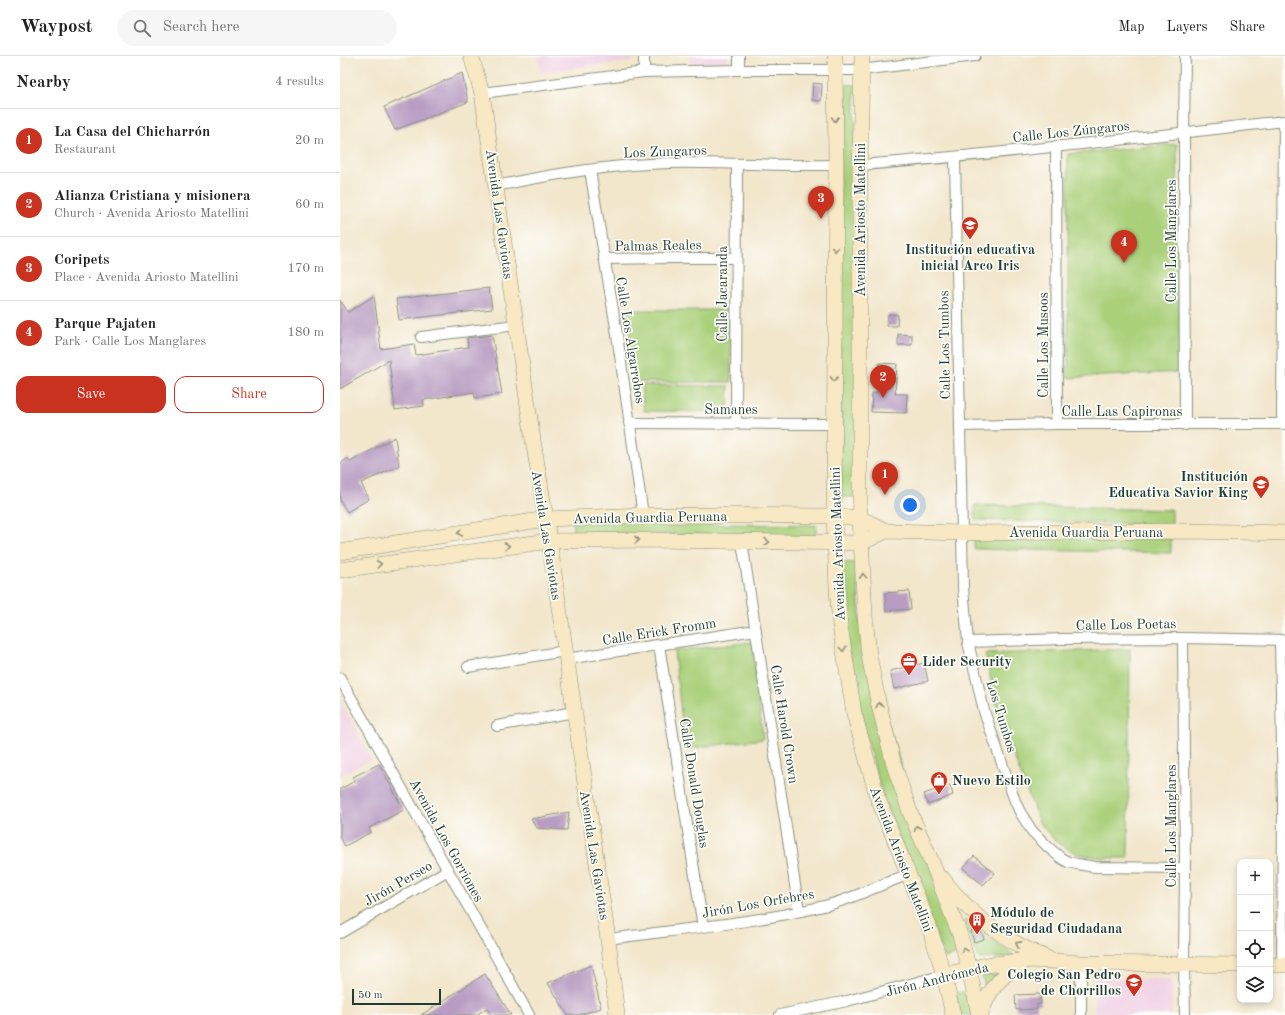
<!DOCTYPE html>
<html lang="en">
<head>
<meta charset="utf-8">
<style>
  :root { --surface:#fff; --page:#f6f6f6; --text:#222; --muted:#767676; --line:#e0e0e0; --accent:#c8321e }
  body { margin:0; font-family:"Old Standard TT",serif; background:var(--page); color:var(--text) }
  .controls { position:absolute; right:12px; bottom:12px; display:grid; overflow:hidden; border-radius:8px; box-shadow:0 2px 6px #0003 }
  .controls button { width:36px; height:36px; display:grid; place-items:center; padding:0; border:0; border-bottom:1px solid var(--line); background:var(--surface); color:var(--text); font:20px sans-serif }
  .scale { position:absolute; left:12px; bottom:10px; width:89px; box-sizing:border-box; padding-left:4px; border:2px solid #1f3d34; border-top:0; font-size:11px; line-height:14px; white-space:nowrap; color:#1f3d34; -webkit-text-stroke:3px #fdfcf7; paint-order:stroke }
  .you { position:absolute; left:570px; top:449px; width:14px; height:14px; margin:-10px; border:3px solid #fff; border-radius:50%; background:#1a73e8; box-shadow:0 0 0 6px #1a73e833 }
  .badge { display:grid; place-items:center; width:26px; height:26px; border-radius:50%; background:var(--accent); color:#fff; font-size:13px; font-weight:700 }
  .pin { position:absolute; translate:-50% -33px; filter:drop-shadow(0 1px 2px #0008) }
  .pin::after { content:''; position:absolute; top:21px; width:14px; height:12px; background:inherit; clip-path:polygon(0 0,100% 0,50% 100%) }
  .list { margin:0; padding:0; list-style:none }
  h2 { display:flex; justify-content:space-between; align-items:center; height:52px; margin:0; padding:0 16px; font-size:17px }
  h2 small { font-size:13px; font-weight:400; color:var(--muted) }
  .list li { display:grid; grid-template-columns:26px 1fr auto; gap:12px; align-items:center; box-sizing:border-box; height:64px; padding:0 16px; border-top:1px solid var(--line) }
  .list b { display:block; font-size:15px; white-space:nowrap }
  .list p { margin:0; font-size:13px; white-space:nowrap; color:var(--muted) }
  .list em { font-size:13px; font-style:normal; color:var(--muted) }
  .actions { display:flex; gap:8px; padding:12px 16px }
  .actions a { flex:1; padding:9px 0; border:1px solid var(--accent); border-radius:12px; text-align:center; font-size:14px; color:var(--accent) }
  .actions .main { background:var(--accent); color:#fff }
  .icon { flex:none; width:22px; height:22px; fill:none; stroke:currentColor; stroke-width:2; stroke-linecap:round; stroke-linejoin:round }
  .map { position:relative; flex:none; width:945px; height:959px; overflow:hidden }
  header { display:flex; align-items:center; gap:24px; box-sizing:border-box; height:56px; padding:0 20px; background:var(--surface); border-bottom:1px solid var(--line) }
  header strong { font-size:19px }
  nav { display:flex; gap:22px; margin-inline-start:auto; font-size:14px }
  .search { width:280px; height:36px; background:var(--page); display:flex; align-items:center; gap:10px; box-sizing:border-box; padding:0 14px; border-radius:22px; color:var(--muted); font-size:15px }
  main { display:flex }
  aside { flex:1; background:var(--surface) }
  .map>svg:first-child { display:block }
  .built { fill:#f0d0e5 }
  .green { fill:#aad07a; stroke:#648657 }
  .building { fill:#b89cc3 }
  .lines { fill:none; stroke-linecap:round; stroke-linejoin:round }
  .street-casing { stroke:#889280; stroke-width:12 }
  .secondary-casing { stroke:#889280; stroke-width:16 }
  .street { stroke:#fff; stroke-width:10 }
  .secondary { stroke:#f8e8c3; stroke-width:15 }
  .oneway { stroke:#8c927c }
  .labels { text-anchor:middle; stroke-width:3.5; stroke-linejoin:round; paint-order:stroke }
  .street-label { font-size:14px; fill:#1f3d34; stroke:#fdfcf7 }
  .poi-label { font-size:14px; font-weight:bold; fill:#1f3d34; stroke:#fdfcf7; text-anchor:start }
</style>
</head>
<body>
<header>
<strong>Waypost</strong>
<div class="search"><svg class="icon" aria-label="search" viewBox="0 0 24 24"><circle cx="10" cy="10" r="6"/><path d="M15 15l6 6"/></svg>Search here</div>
<nav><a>Map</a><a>Layers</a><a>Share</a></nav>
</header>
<main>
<aside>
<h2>Nearby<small>4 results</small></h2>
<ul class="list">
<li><span class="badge">1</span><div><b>La Casa del Chicharrón</b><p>Restaurant</p></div><em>20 m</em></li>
<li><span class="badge">2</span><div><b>Alianza Cristiana y misionera</b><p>Church · Avenida Ariosto Matellini</p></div><em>60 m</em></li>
<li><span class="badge">3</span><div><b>Coripets</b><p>Place · Avenida Ariosto Matellini</p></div><em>170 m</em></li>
<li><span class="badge">4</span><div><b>Parque Pajaten</b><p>Park · Calle Los Manglares</p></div><em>180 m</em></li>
</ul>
<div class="actions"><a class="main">Save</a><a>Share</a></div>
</aside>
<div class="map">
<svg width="945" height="959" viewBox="0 0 945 959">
  <rect width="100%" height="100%" fill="#fdfcf7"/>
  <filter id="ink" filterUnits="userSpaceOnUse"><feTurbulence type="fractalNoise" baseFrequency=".025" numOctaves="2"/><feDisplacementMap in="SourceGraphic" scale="8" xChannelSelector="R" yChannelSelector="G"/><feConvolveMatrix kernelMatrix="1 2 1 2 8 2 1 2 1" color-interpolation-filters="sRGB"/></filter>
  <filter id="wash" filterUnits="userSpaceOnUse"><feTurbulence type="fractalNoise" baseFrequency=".012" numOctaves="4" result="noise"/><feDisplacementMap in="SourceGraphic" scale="16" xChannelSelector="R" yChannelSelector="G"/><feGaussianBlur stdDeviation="0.9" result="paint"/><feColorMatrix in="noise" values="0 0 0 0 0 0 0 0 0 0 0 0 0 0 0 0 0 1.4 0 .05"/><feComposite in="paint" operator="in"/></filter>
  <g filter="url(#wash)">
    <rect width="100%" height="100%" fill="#f2e6cb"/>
    <!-- built -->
    <g class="built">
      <polygon points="198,0 292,0 292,6 254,9 200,17"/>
      <polygon points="351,0 388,0 388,7 351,8"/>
      <polygon points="0,644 32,703 0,720"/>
      <rect x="755" y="923" width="77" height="36"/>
    </g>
    <!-- green -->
    <g class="green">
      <polygon points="500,28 515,29 515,441 501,441"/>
      <polygon points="837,88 840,316 728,322 728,98"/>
      <polygon points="287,254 391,254 391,326 295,326"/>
      <polygon points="301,329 389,330 388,356 304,355"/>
      <polygon points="635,449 832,454 832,469 635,464"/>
      <polygon points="233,467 476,469 476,481 233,476"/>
      <polygon points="634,478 831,482 831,497 634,493"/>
      <polygon points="501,506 516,507 522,587 620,897 605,902 543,742 523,667 508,591"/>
      <polygon points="412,586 423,683 345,693 334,595"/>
      <polygon points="790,593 788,802 762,802 737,798 716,786 699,766 660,664 645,598"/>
      <polygon points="626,863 653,886 677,901 640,903 637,901 624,865"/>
      <polygon points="642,919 662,919 645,932"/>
      <polygon points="629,934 634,959 619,959 615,938"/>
    </g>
    <g id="blocks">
      <!-- building -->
      <g class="building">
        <polygon points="122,17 128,46 55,74 44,51"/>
        <polygon points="473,27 482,28 481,45 472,44"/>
        <polygon points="149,232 152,253 59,264 56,243"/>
        <polygon points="34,240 41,293 74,288 76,299 128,291 127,282 152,279 162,338 135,342 134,336 83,344 84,350 55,354 49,304 0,333 0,244 8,256"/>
        <polygon points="548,258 558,259 557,270 547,270"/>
        <polygon points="558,278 572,279 572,289 558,289"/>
        <polygon points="539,307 557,308 555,338 567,338 566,357 531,356 532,337 537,337"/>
        <polygon points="55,381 59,410 21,427 29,443 7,456 0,444 0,408 8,402 10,406"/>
        <polygon points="569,535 571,553 546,555 545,537"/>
        <polygon points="584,607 588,625 554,633 550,615"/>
        <polygon points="39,708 64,754 29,772 31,776 5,790 0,781 0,733 15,725 13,721"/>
        <polygon points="610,729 613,739 588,749 584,738"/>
        <polygon points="229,756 227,774 197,772 191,763"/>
        <polygon points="634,800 655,817 643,829 623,812"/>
        <polygon points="639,873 641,875 644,883 634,886 631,875"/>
        <polygon points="251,909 261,952 239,959 228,959 208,927"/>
        <polygon points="145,918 171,959 151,959 147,952 136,959 81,959"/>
        <polygon points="700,938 701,948 697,948 697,953 676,954 675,939"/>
      </g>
    </g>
  </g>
  <g filter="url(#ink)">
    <use href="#blocks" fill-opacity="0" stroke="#889280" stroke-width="1"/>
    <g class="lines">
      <!-- street casing -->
      <g class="street-casing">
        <g id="street">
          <polyline points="845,0 844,77 845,369"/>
          <polyline points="399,14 399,0"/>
          <polyline points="304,16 304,0"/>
          <polyline points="142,37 304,16 399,14 521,14 635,0"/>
          <polyline points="716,90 717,368"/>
          <polyline points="615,101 623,532 628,586 644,655 675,745 680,756 692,775 708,791 721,802 728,806 737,808 755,811 845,812"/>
          <path d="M520,109C662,98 803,81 945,65"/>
          <polyline points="250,114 276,272 303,459"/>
          <path d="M156,130C212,118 270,109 328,107C384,106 440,110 496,109"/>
          <polyline points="264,203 329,202 396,202"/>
          <polyline points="81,281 176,269"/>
          <polyline points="289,367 493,368"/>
          <polyline points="396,367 397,108"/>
          <polyline points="942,368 944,65"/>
          <polyline points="620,370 717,368 945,368"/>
          <polyline points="402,486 459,855"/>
          <polyline points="843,582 845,812 844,908 845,959"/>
          <polyline points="940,584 943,747 942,909"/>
          <polyline points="628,586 722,583 843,582 945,584"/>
          <polyline points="319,589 363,871"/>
          <polyline points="226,603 416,574"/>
          <polyline points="128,611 225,595"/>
          <polyline points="0,622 189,959"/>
          <polyline points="157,670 234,656"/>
          <polyline points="0,877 108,814"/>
          <path d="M268,883C341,873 416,867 488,849C515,842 541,828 567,819"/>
          <polyline points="440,959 507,945 604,919"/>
          <polyline points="741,959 741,907"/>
        </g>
      </g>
      <!-- secondary casing -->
      <g class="secondary-casing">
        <g id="secondary">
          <polyline points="131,0 142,37 193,384 206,463 268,883 277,959"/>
          <polyline points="495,0 496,109 494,460 497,533 500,570 514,657 537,740 588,867 604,919 613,959"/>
          <polyline points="522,0 520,109 520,462 525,560 529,599 538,645 554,709 570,756 593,809 620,879 629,913 639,959"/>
          <polyline points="0,496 206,463 303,459 494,460 520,462 546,475"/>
          <polyline points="0,514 209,485 313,484 521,487 546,475 623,477 846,475 945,477"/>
          <path d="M603,823C630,859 666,886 707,902"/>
          <polyline points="930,909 945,909"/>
          <polyline points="604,919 646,909 686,904 714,905 741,907 900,909"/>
          <path d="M641,959C647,935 661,919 682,907"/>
        </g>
      </g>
      <!-- street -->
      <use href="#street" class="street"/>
      <!-- secondary -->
      <use href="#secondary" class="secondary"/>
    </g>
    <!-- one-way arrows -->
    <defs><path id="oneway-chevron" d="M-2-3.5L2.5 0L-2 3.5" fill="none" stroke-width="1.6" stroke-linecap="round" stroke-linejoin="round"/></defs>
    <g class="oneway">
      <use href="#oneway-chevron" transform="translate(495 63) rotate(89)"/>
      <use href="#oneway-chevron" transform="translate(495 193) rotate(91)"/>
      <use href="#oneway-chevron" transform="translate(494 323) rotate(91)"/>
      <use href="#oneway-chevron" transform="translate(120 477) rotate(171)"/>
      <use href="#oneway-chevron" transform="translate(297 484)"/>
      <use href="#oneway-chevron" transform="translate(427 486) rotate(1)"/>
      <use href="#oneway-chevron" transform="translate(167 490) rotate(-8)"/>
      <use href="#oneway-chevron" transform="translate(39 508) rotate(-8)"/>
      <use href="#oneway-chevron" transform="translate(523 520) rotate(-93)"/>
      <use href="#oneway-chevron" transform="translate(503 593) rotate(82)"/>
      <use href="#oneway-chevron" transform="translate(539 649) rotate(-103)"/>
      <use href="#oneway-chevron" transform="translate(577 772) rotate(-113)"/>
      <use href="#oneway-chevron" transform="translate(678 888) rotate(-151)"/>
      <use href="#oneway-chevron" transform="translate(624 894) rotate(-106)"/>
    </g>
  </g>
  <!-- icons -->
  <defs>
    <g id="school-pin" transform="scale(0.9)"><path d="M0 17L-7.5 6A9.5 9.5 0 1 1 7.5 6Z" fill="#c8321e" stroke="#fdfcf7"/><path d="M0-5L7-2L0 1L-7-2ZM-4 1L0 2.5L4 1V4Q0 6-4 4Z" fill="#fff"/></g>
    <g id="office-pin" transform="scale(0.9)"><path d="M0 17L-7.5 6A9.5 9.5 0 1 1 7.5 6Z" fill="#c8321e" stroke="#fdfcf7"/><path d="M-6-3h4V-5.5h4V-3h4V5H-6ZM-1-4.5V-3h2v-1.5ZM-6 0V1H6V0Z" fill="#fff"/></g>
    <g id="shop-pin" transform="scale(0.9)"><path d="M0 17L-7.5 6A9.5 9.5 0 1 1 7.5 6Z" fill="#c8321e" stroke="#fdfcf7"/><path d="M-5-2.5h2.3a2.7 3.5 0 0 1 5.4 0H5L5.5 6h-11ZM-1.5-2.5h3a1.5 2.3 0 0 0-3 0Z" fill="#fff"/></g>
    <g id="building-pin" transform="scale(0.9)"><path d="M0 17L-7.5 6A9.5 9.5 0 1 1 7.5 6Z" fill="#c8321e" stroke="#fdfcf7"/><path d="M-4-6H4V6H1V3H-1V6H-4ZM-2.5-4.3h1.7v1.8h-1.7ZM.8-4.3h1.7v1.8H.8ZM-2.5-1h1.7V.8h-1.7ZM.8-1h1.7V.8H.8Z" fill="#fff"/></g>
    <g id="university-pin" transform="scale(0.9)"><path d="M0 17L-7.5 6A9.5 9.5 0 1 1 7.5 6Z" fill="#c8321e" stroke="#fdfcf7"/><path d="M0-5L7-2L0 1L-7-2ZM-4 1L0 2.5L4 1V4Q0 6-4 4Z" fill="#fff"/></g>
  </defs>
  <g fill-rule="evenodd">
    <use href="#school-pin" x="630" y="169"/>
    <use href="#school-pin" x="921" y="428"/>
    <use href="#office-pin" x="569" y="605"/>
    <use href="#shop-pin" x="599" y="724"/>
    <use href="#building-pin" x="637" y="864"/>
    <use href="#university-pin" x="794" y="926"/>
  </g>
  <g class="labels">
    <!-- street labels -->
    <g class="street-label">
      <text transform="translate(731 75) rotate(-6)" y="5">Calle Los Zúngaros</text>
      <text transform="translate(325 95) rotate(-2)" y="5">Los Zungaros</text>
      <text transform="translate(160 158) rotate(82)" y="5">Avenida Las Gaviotas</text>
      <text transform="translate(520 164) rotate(-90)" y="5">Avenida Ariosto Matellini</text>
      <text transform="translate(831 185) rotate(-90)" y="5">Calle Los Manglares</text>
      <text transform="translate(318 189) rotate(-1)" y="5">Palmas Reales</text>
      <text transform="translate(382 238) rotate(-90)" y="5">Calle Jacaranda</text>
      <text transform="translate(291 284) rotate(81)" y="5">Calle Los Algarrobos</text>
      <text transform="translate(604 289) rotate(-91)" y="5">Calle Los Tumbos</text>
      <text transform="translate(703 289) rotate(-90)" y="5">Calle Los Musoos</text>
      <text x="391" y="358">Samanes</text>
      <text x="782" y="360">Calle Las Capironas</text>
      <text transform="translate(310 461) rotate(-1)" y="5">Avenida Guardia Peruana</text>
      <text x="746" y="481">Avenida Guardia Peruana</text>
      <text transform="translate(207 479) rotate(81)" y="5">Avenida Las Gaviotas</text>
      <text transform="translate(497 488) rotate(-92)" y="5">Avenida Ariosto Matellini</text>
      <text transform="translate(786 568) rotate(-1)" y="5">Calle Los Poetas</text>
      <text transform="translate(319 575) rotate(-9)" y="5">Calle Erick Fromm</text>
      <text transform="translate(662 660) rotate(73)" y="5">Los Tumbos</text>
      <text transform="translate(445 668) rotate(81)" y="5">Calle Harold Crown</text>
      <text transform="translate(355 727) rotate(81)" y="5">Calle Donald Douglas</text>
      <text transform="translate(831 770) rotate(-90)" y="5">Calle Los Manglares</text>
      <text transform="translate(107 784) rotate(61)" y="5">Avenida Los Gorriones</text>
      <text transform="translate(255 799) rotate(81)" y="5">Avenida Las Gaviotas</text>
      <text transform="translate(562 803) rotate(69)" y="5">Avenida Ariosto Matellini</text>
      <text transform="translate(58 827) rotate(-30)" y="5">Jirón Perseo</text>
      <text transform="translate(418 847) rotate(-10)" y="5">Jirón Los Orfebres</text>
      <text transform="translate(597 923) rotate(-14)" y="5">Jirón Andrómeda</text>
    </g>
    <!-- poi labels -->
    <g class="poi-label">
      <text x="630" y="198" text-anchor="middle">Institución educativa<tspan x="630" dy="16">inicial Arco Iris</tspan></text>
      <text x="908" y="425" text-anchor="end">Institución<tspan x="908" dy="16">Educativa Savior King</tspan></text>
      <text x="582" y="610">Lider Security</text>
      <text x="612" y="729">Nuevo Estilo</text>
      <text x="650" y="861">Módulo de<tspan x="650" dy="16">Seguridad Ciudadana</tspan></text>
      <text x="781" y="923" text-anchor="end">Colegio San Pedro<tspan x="781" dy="16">de Chorrillos</tspan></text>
    </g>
  </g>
</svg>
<div class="controls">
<button>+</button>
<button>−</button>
<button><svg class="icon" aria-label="locate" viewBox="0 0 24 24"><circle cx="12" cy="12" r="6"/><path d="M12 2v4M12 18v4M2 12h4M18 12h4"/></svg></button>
<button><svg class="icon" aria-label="layers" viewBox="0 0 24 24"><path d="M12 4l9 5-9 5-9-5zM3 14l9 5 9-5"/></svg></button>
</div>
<div class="scale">50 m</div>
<div class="you"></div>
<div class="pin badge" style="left:545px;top:439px">1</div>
<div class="pin badge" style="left:543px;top:342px">2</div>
<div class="pin badge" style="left:481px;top:163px">3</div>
<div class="pin badge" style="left:784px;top:207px">4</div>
</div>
</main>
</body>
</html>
